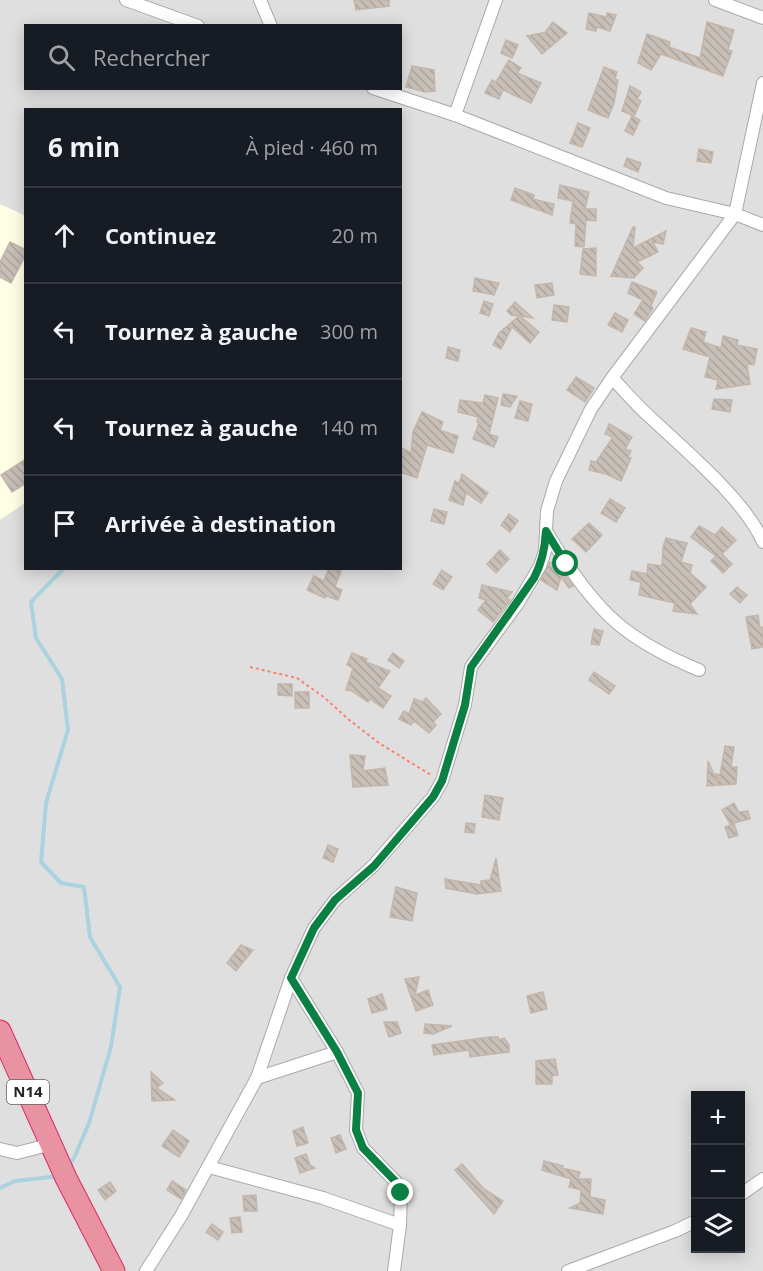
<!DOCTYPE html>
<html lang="fr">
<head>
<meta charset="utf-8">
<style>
  :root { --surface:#171b24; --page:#242831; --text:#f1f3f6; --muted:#9ea1a6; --line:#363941 }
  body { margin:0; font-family:"Open Sans",sans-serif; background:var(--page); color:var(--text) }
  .controls { position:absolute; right:18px; bottom:18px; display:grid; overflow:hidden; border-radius:0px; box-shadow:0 3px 15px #0003 }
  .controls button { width:54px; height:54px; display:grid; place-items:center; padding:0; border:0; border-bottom:2px solid var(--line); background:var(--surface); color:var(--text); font:30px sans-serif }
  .stop { position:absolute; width:18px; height:18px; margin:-14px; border:4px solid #0b8043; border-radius:50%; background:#fff }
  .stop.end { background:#0b8043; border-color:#fff; box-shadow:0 2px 6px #0008 }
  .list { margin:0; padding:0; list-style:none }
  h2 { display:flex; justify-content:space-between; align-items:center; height:78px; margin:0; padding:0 24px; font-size:26px }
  h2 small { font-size:20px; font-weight:400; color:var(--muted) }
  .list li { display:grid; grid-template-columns:39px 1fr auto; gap:18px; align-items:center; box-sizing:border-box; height:96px; padding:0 24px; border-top:2px solid var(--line) }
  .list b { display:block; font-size:22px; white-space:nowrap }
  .list em { font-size:20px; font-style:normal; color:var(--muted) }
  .icon { flex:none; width:33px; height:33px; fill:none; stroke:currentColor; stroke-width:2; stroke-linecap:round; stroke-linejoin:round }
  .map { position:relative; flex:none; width:763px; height:1271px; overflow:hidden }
  .search { position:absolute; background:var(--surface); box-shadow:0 3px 15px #0003; left:24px; top:24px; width:378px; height:66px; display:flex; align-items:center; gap:15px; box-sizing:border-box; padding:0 21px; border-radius:0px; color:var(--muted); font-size:22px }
  .panel { position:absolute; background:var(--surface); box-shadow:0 3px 15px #0003; left:24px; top:108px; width:378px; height:462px; border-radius:0px }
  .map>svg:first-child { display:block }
  .residential { fill:#e0dfdf; fill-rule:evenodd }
  .education { fill:#ffffe5 }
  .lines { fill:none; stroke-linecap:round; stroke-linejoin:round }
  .stream { stroke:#aad3df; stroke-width:4 }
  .building { fill:url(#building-back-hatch); stroke:#c4b6ab; stroke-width:1.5 }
  .street-casing { stroke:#a9a9a9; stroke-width:14 }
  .highway-casing { stroke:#dc2a67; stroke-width:23 }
  .path { stroke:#fa8072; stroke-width:2; stroke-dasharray:3 3; stroke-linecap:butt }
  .street { stroke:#fff; stroke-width:12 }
  .highway { stroke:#e892a2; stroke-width:21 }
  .route { stroke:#0b8043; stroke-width:8 }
  .labels { text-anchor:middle; stroke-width:5; stroke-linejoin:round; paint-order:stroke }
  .shield { fill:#fff; stroke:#646464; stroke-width:1.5 }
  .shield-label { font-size:15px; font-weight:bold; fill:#222 }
</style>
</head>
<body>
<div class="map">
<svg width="763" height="1271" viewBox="0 0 763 1271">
  <defs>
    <pattern id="building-back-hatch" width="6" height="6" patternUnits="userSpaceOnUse" patternTransform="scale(1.5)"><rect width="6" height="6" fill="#c7bfb8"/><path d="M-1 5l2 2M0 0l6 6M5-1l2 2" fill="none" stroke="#aba49e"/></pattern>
  </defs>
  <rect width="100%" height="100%" fill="#f2efe9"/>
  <!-- residential -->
  <path class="residential" d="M0,0H763V1271H0ZM26,26H400V88H26ZM26,110H400V568H26ZM696,1096H740V1248H696Z"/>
  <!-- education -->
  <polygon class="education" points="0,204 26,216 25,503 0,520"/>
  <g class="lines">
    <!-- stream -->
    <g class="stream">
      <polyline points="64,568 31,602 36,638 62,679 68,730 46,803 41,862 61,883 84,887 90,937 120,987 111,1047 89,1123 74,1158 68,1167"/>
      <polyline points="0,1188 15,1181 59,1176"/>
    </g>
  </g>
  <!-- building -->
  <g class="building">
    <polygon points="354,0 389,0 389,6 356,10"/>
    <polygon points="589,13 606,17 607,13 616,15 610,31 597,27 596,31 586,29"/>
    <polygon points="553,22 567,33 542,54 527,36 547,32 546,31"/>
    <polygon points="707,22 734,30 728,50 732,51 723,76 661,54 651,70 638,63 647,34 670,42 669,47 700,58"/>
    <polygon points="506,40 518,45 512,58 501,53"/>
    <polygon points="509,60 521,68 517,73 541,83 531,103 503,90 499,99 485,93 492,80 496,82"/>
    <polygon points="412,66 434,70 435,91 425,92 406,87"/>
    <polygon points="604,67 617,72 615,79 618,80 614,103 608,118 588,110"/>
    <polygon points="630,86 641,92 637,99 641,101 634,116 622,111"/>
    <polygon points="632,116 640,120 633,135 625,131"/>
    <polygon points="578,123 590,128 582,147 570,143"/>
    <polygon points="699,149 713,152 711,163 697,161"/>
    <polygon points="627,158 641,163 638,172 624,166"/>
    <polygon points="560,185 589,192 585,209 596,209 596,221 586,220 584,247 575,246 576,224 570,223 573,201 558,198"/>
    <polygon points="515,188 534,195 533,199 554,204 552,215 511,200"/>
    <polygon points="633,227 635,227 633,248 666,231 663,244 653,242 658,252 637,262 643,268 634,278 611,276"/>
    <polygon points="10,242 26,250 26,254 11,283 0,277 0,262"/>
    <polygon points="596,248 596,276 580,274 583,249"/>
    <polygon points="475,278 499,283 494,295 473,291"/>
    <polygon points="632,282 657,292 651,306 653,308 645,321 634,314 643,300 628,293"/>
    <polygon points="552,283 554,295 537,298 535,285"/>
    <polygon points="484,301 493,304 489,316 480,313"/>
    <polygon points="515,302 533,318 520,316 539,332 530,343 512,327 501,349 493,345 499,333 519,316 511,315 507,311"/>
    <polygon points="554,305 569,307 567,322 552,320"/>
    <polygon points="615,313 628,320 622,332 608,325"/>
    <polygon points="691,328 706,332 703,342 721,348 723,336 738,340 737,345 757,349 754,365 747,364 750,384 716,389 718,380 705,377 710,357 683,349"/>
    <polygon points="448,347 460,350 458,361 446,358"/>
    <polygon points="576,377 594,388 585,402 567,390"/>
    <polygon points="503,394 517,396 510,407 501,405"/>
    <polygon points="485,395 498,398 489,434 498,437 494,447 473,439 479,423 477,422 478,417 458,412 460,400 483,403"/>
    <polygon points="714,399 732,400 730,412 712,409"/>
    <polygon points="520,401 532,404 528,421 515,418"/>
    <polygon points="422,412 443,422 440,430 458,436 453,453 427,445 417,478 400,472 400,447 411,453 413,432"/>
    <polygon points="609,424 632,437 625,449 631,451 628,457 631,458 621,481 606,474 589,470 591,461 596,462 613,437 605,434"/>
    <polygon points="26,459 26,483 12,492 1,475"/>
    <polygon points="462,474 488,493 481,503 466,493 463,505 449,500 455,481 459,483"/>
    <polygon points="610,499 625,508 616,522 601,513"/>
    <polygon points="434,509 447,512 444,524 431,521"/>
    <polygon points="509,514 518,521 510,532 501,525"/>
    <polygon points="589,523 602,535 586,552 572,539"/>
    <polygon points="699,526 715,535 722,527 736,540 722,554 732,564 723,573 711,561 716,556 691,537"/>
    <polygon points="666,538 687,543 681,562 692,565 690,573 706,587 690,604 697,614 673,611 675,603 639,595 641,582 630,580 632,571 647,574 648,564 662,566 663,547"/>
    <polygon points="500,550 509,559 496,573 487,564"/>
    <polygon points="550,562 561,569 561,574 563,573 573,586 569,588 561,577 557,590 541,580"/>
    <polygon points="329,568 341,571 335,587 342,590 338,600 326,596 325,598 307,590 314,576 324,581"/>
    <polygon points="442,570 452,577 443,590 433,584"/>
    <polygon points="482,585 512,592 507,598 510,600 493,622 478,610 486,600 479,598"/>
    <polygon points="737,587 747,595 740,603 730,594"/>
    <polygon points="758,615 760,628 763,627 763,647 752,649 746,617"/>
    <polygon points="594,629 603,631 599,645 591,644"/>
    <polygon points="352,653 367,659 366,662 390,671 378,688 391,696 383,708 370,699 368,702 352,691 346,690 353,668 347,665"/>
    <polygon points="393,653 404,661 399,668 388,660"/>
    <polygon points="594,672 615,686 609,694 589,680"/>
    <polygon points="278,684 292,684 292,696 278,695"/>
    <rect x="295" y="692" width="14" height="16"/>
    <polygon points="426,698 441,714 433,722 436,725 429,733 414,721 411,725 399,719 404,711 409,714 414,699 423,702"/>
    <polygon points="725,746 734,747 731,767 737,767 736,784 707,786 708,761 718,783 716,774 720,775"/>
    <polygon points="350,755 365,756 363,771 385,768 388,785 353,787"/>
    <polygon points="485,795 503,798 499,820 482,817"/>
    <polygon points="734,803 739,812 748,811 750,819 730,824 722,810"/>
    <polygon points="466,823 475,824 474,833 465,832"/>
    <polygon points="734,824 738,835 729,838 725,827"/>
    <polygon points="328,845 338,849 333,862 323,858"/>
    <polygon points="496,858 501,891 477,894 446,888 445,879 481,885 481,881 490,880"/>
    <polygon points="396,887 417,893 412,921 390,917"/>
    <polygon points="241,945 253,950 236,971 227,963"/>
    <polygon points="419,977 415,995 428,990 433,1005 416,1011 405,979"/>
    <polygon points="543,992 547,1009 531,1013 527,996"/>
    <polygon points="382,994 387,1009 372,1013 368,999"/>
    <polygon points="384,1022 397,1022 401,1033 389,1037"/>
    <polygon points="425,1024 452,1026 433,1034 424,1033"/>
    <polygon points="490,1037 498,1037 499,1040 504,1038 509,1045 509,1052 470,1057 469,1050 434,1055 432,1045"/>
    <polygon points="555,1059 558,1075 552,1076 552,1084 536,1084 536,1061"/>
    <polygon points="151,1072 163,1083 157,1088 175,1100 152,1101"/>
    <polygon points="303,1127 308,1143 297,1146 293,1131"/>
    <polygon points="173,1130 189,1141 179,1157 162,1146"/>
    <polygon points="340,1135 346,1149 336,1153 331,1138"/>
    <polygon points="306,1154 310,1165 315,1168 300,1173 295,1158"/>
    <polygon points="544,1161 563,1166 562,1168 580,1172 578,1179 591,1179 590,1197 605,1200 603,1214 570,1208 580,1203 581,1190 569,1187 571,1179 542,1170"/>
    <polygon points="462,1164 484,1189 503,1201 494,1214 455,1170"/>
    <polygon points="172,1181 186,1190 181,1199 167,1190"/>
    <polygon points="110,1182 116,1191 105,1200 98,1190"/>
    <polygon points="256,1195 257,1211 244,1211 243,1196"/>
    <polygon points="240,1217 242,1232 232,1233 230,1218"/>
    <polygon points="212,1224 223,1232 218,1240 206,1232"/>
  </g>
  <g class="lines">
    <!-- street casing -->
    <g class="street-casing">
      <g id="street">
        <polyline points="126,0 198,26"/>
        <polyline points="260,0 271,26"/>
        <polyline points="715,0 763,18"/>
        <path d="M763,83L735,214L612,378C625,391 637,406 651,418C685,450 745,500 763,542"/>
        <polyline points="373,88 455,115 666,198 735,214 763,225"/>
        <polyline points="455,115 496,0"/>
        <path d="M546,531C564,561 591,601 618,624C642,644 670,658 699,670"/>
        <polyline points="291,978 337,1052 358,1093 356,1130 363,1148 396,1182 401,1193 400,1225 394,1271"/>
        <polyline points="257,1078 337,1052"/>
        <polyline points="0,1149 17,1153 52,1144"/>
        <polyline points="209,1167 323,1198 400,1225"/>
        <polyline points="740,1195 763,1179"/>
        <polyline points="146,1271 181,1216 257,1078 291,978 314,928 335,900 373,866 433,797 442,781 465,705 471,667 518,603 540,566 545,551 547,511 556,481 591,409 612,378"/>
        <polyline points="568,1271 675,1231 696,1221"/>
      </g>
    </g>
    <!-- highway casing -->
    <g class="highway-casing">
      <polyline id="highway" points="0,1031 66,1178 114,1271"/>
    </g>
    <!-- path -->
    <polyline class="path" points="250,667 297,678 325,698 348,719 379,743 431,775"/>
    <!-- street -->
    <use href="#street" class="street"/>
    <!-- highway -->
    <use href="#highway" class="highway"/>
  </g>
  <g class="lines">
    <!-- route -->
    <path class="route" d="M401,1193L396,1182L363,1148L356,1130L358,1093L337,1052L291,978L314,928L335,900L374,866L433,797L442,781L465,705L471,667L534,578C542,563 545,549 546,531L566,564"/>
  </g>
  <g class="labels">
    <!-- shield labels -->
    <rect class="shield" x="7" y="1080" width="42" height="24" rx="4.5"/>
    <g class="shield-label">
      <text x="28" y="1097">N14</text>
    </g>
  </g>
</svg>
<div class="controls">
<button>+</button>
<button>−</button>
<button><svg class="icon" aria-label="layers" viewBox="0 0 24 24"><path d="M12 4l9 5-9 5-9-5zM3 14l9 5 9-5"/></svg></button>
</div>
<div class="stop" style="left:566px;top:564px"></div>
<div class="stop end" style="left:401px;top:1193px"></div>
<div class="search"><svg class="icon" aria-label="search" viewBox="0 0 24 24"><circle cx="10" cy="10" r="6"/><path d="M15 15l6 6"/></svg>Rechercher</div>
<section class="panel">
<h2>6 min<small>À pied · 460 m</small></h2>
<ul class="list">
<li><svg class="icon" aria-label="ahead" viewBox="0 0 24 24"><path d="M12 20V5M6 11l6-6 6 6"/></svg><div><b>Continuez</b></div><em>20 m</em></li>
<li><svg class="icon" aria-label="left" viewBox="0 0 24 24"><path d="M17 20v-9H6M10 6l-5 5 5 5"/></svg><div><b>Tournez à gauche</b></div><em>300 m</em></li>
<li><svg class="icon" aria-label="left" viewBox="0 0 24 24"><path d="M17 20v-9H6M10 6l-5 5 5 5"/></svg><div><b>Tournez à gauche</b></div><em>140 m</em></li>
<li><svg class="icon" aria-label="arrive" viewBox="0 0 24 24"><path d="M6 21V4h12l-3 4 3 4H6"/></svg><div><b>Arrivée à destination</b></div></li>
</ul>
</section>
</div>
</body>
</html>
